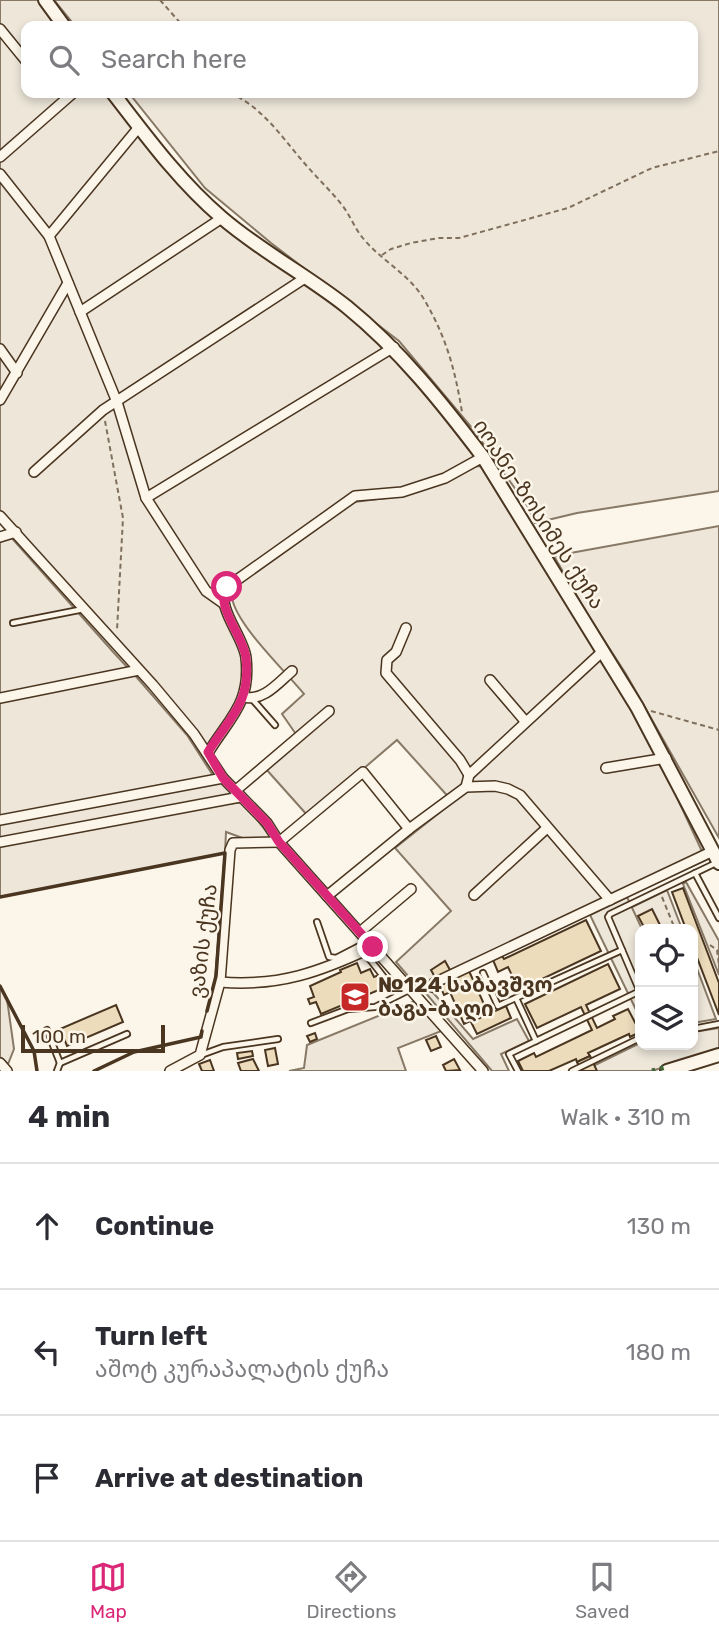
<!DOCTYPE html>
<html lang="en">
<head>
<meta charset="utf-8">
<style>
  :root { --surface:#fff; --page:#f2f2f3; --text:#2b2b33; --muted:#7c7c81; --line:#e1e1e2; --accent:#db2777 }
  body { margin:0; font-family:Rubik,"Noto Sans Georgian",sans-serif; background:var(--page); color:var(--text) }
  .controls { position:absolute; right:21px; bottom:21px; display:grid; overflow:hidden; border-radius:14px; box-shadow:0 4px 10px #0003 }
  .controls button { width:63px; height:63px; display:grid; place-items:center; padding:0; border:0; border-bottom:2px solid var(--line); background:var(--surface); color:var(--text); font:35px sans-serif }
  .scale { position:absolute; left:21px; bottom:18px; width:144px; box-sizing:border-box; padding-left:7px; border:4px solid #4a3520; border-top:0; font-size:19px; line-height:24px; white-space:nowrap; color:#4a3520; -webkit-text-stroke:5px #fbf6e9; paint-order:stroke }
  .stop { position:absolute; width:21px; height:21px; margin:-16px; border:5px solid #db2777; border-radius:50%; background:#fff }
  .stop.end { background:#db2777; border-color:#fff; box-shadow:0 2px 7px #0008 }
  .list { margin:0; padding:0; list-style:none }
  h2 { display:flex; justify-content:space-between; align-items:center; height:91px; margin:0; padding:0 28px; font-size:30px }
  h2 small { font-size:23px; font-weight:400; color:var(--muted) }
  .list li { display:grid; grid-template-columns:46px 1fr auto; gap:21px; align-items:center; box-sizing:border-box; height:126px; padding:0 28px; border-top:2px solid var(--line) }
  .list b { display:block; font-size:26px; white-space:nowrap }
  .list p { margin:0; font-size:23px; white-space:nowrap; color:var(--muted) }
  .list em { font-size:23px; font-style:normal; color:var(--muted) }
  .icon { flex:none; width:38px; height:38px; fill:none; stroke:currentColor; stroke-width:2; stroke-linecap:round; stroke-linejoin:round }
  .map { position:relative; flex:none; width:719px; height:1071px; overflow:hidden }
  .search { position:absolute; background:var(--surface); box-shadow:0 4px 10px #0003; left:21px; right:21px; top:21px; height:77px; display:flex; align-items:center; gap:18px; box-sizing:border-box; padding:0 24px; border-radius:14px; color:var(--muted); font-size:26px }
  .sheet { height:469px; background:var(--surface) }
  nav { display:flex; justify-content:space-around; align-items:center; box-sizing:border-box; height:98px; border-top:2px solid var(--line); background:var(--surface); font-size:19px; color:var(--muted) }
  nav a { display:grid; justify-items:center; gap:4px }
  nav .on { color:var(--accent) }
  .map>svg:first-child { display:block }
  .green { fill:#ede6d9; stroke:#887966; stroke-width:2 }
  .parking { fill:#ede7d9; stroke:#887966; stroke-width:2 }
  .building { fill:#ecdcbc; stroke:#4a3520; stroke-width:2 }
  .lines { fill:none; stroke-linecap:round; stroke-linejoin:round }
  .lane-casing { stroke:#4a3520; stroke-width:8 }
  .street-casing { stroke:#4a3520; stroke-width:12 }
  .secondary-casing { stroke:#4a3520; stroke-width:16 }
  .path { stroke:#7f6f5c; stroke-width:2; stroke-dasharray:5 3.5; stroke-linecap:butt }
  .lane { stroke:#fbf6e9; stroke-width:4.5 }
  .street { stroke:#fbf6e9; stroke-width:9 }
  .secondary { stroke:#fbf6e9; stroke-width:12 }
  .hedge { stroke:#436837; stroke-width:5; stroke-dasharray:3.5 5; stroke-linecap:butt }
  .wall { stroke:#4a3520; stroke-width:3.5 }
  .route { stroke:#db2777; stroke-width:9 }
  .labels { text-anchor:middle; stroke-width:5; stroke-linejoin:round; paint-order:stroke }
  .street-label { font-size:21px; fill:#4a3520; stroke:#fbf6e9 }
  .poi-label { font-size:21px; font-weight:bold; fill:#4a3520; stroke:#fbf6e9; text-anchor:start }
</style>
</head>
<body>
<div class="map">
<svg width="719" height="1071" viewBox="0 0 719 1071">
  <rect width="100%" height="100%" fill="#fbf6e9"/>
  <!-- green -->
  <g class="green">
    <polygon points="0,0 45,0 64,26 26,26 26,93 113,93 179,177 394,347 483,457 402,492 355,496 224,591 246,656 243,697 208,753 0,516"/>
    <polygon points="54,0 719,0 719,491 577,513 535,523 528,507 473,429 399,341 271,243 205,188 129,93 693,93 693,26 75,26"/>
    <path d="M477,466L485,467L654,748L706,860L421,991L396,962L451,911L395,848L453,802L397,740L308,816L266,769L300,740L282,714L304,694C285,671 241,629 233,602C231,596 233,591 235,586L354,502L394,497Z"/>
    <polygon points="719,526 719,838 626,674 587,614 554,556"/>
    <polygon points="10,536 115,654 129,669 0,695 0,539"/>
    <polygon points="133,673 187,735 214,777 0,818 0,699"/>
    <polygon points="223,778 240,797 0,842 0,820"/>
    <polygon points="244,802 271,838 248,840 226,832 225,853 0,897 0,845 200,807"/>
    <polygon points="686,882 719,941 719,975 683,884"/>
    <polygon points="667,890 682,929 641,929 630,908"/>
    <polygon points="693,958 716,1019 693,1023"/>
    <polygon points="0,986 7,999 14,1049 8,1064 0,1057"/>
    <polygon points="430,989 473,1039 517,1019 529,1041 501,1054 509,1071 492,1071 424,991"/>
    <polygon points="415,1001 444,1030 398,1048 406,1071 289,1071 304,1068 307,1045"/>
    <polygon points="719,1028 719,1049 652,1071 583,1071 640,1043 640,1045 693,1045 693,1032"/>
  </g>
  <!-- parking -->
  <polygon class="parking" points="627,897 642,929 640,929 640,1018 590,915"/>
  <!-- building -->
  <g class="building">
    <polygon points="683,888 719,983 719,1015 693,947 693,929 686,929 672,892"/>
    <polygon points="652,909 661,927 645,929 638,916"/>
    <polygon points="586,920 601,951 519,990 508,967 498,972 493,960 502,956 504,959"/>
    <polygon points="445,961 450,970 436,979 431,970"/>
    <polygon points="357,963 361,973 370,969 374,977 381,974 386,987 321,1014 316,1002 310,1004 308,999 314,997 310,986 341,972 340,970"/>
    <polygon points="608,964 620,989 586,1005 597,1028 615,1019 613,1016 628,1009 640,1032 630,1037 629,1034 588,1053 590,1056 577,1062 576,1059 549,1071 523,1071 518,1061 534,1053 536,1057 592,1030 581,1007 537,1028 525,1004"/>
    <polygon points="469,971 488,1013 464,1024 450,992 444,995 439,984"/>
    <polygon points="116,1005 123,1022 67,1046 60,1029"/>
    <polygon points="506,1006 511,1018 477,1034 471,1022"/>
    <polygon points="315,1033 317,1039 310,1042 307,1036"/>
    <polygon points="436,1036 441,1047 431,1051 426,1040"/>
    <polygon points="275,1048 278,1064 268,1066 265,1050"/>
    <polygon points="252,1051 253,1056 238,1059 237,1053"/>
    <polygon points="590,1056 597,1071 582,1071 577,1062"/>
    <polygon points="253,1059 259,1071 241,1071 238,1063"/>
    <polygon points="454,1059 460,1070 446,1071 443,1065"/>
    <polygon points="210,1060 214,1071 202,1071 199,1064"/>
  </g>
  <g class="lines">
    <!-- lane casing -->
    <g class="lane-casing">
      <g id="lane">
        <polyline points="13,623 84,609"/>
        <polyline points="253,700 275,725"/>
        <polyline points="695,873 719,918"/>
        <polyline points="317,922 329,957 336,958 367,942"/>
        <polyline points="368,957 398,995"/>
        <polyline points="483,973 498,1006 622,950"/>
        <polyline points="640,992 608,917 610,914 718,862"/>
        <polyline points="516,998 536,1041"/>
        <polyline points="311,1023 348,1009 375,1007 411,989"/>
        <polyline points="693,1029 719,1024"/>
        <polyline points="47,1030 60,1063 127,1034"/>
        <polyline points="201,1055 223,1047 278,1039"/>
        <polyline points="57,1071 60,1063"/>
        <polyline points="518,1071 509,1054 640,991"/>
        <polyline points="572,1071 640,1038"/>
      </g>
    </g>
    <!-- street casing -->
    <g class="street-casing">
      <g id="street">
        <polyline points="0,29 26,61"/>
        <polyline points="0,157 73,93"/>
        <polyline points="0,174 49,236 117,402 146,498 206,591 223,603"/>
        <polyline points="49,236 139,127"/>
        <polyline points="80,312 222,218"/>
        <polyline points="0,349 17,373"/>
        <polyline points="0,400 68,283"/>
        <polyline points="34,472 103,410 305,278"/>
        <polyline points="146,498 394,347"/>
        <polyline points="0,516 153,685 194,734 223,778 267,823 279,842 483,1071"/>
        <polyline points="0,537 16,532"/>
        <polyline points="406,628 396,652 387,660 386,673 460,760 469,775"/>
        <polyline points="490,680 525,721"/>
        <path d="M243,697C263,702 278,683 292,671"/>
        <polyline points="0,698 139,670"/>
        <path d="M208,753C229,718 251,704 246,658C244,637 214,605 227,587L355,496L402,492L445,478L483,457"/>
        <polyline points="606,768 666,758"/>
        <polyline points="466,787 469,775 603,651"/>
        <polyline points="235,791 329,711"/>
        <polyline points="0,820 223,778"/>
        <polyline points="0,842 240,797"/>
        <polyline points="279,842 363,772 409,829"/>
        <polyline points="474,895 547,828"/>
        <polyline points="327,896 409,829 466,787 495,786 508,789 520,795 610,900"/>
        <polyline points="360,932 411,889"/>
        <path d="M220,982C279,987 320,972 373,947"/>
        <polyline points="432,987 434,983 713,851"/>
        <polyline points="0,1063 7,1071"/>
        <polyline points="170,1071 200,1055 220,982 230,850 233,843 279,842"/>
      </g>
    </g>
    <!-- secondary casing -->
    <g class="secondary-casing">
      <g id="secondary">
        <polyline points="45,0 64,26"/>
        <path d="M113,93C147,137 179,181 221,217C260,251 307,275 347,307C400,350 442,403 483,457L637,707L719,863"/>
        <polyline points="667,1071 719,1055"/>
      </g>
    </g>
    <!-- path -->
    <g class="path">
      <polyline points="160,0 183,26"/>
      <path d="M230,93C263,107 283,139 306,165C318,179 331,191 342,205C350,215 354,227 362,237C381,261 410,274 425,301C447,339 455,370 462,412"/>
      <polyline points="382,255 391,249 411,243 439,238 459,238 568,208 652,168 719,151"/>
      <polyline points="105,421 123,518 117,630"/>
      <polyline points="651,711 719,730"/>
      <polyline points="662,897 675,929"/>
      <polyline points="710,945 717,950 719,965"/>
      <polyline points="693,973 698,987 693,988"/>
    </g>
    <!-- lane -->
    <use href="#lane" class="lane"/>
    <!-- street -->
    <use href="#street" class="street"/>
    <!-- secondary -->
    <use href="#secondary" class="secondary"/>
    <!-- hedge -->
    <polyline class="hedge" points="652,1071 666,1067"/>
    <!-- wall -->
    <g class="wall">
      <polyline points="0,897 225,853 216,976 207,1011"/>
      <polyline points="0,986 34,1051 37,1071"/>
      <polyline points="94,1071 134,1052 201,1037 202,1031"/>
    </g>
  </g>
  <g class="lines">
    <!-- route -->
    <path class="route" d="M227,587C214,605 244,637 246,658C251,704 229,718 208,752L223,778L267,823L279,842L373,947"/>
  </g>
  <!-- icons -->
  <defs>
    <g id="school-square" transform="scale(1.575)"><rect x="-9" y="-9" width="18" height="18" rx="4" fill="#c62828" stroke="#fbf6e9"/><path d="M0-5L7-2L0 1L-7-2ZM-4 1L0 2.5L4 1V4Q0 6-4 4Z" fill="#fff"/></g>
  </defs>
  <g fill-rule="evenodd">
    <use href="#school-square" x="355" y="997"/>
  </g>
  <g class="labels">
    <!-- street labels -->
    <g class="street-label">
      <text transform="translate(539 514) rotate(57)" y="7">იოანე-ზოსიმეს ქუჩა</text>
      <text transform="translate(203 941) rotate(-83)" y="7">ვაზის ქუჩა</text>
    </g>
    <!-- poi labels -->
    <g class="poi-label">
      <text x="378" y="992">№124 საბავშვო<tspan x="378" dy="24">ბაგა-ბაღი</tspan></text>
    </g>
  </g>
</svg>
<div class="controls">
<button><svg class="icon" aria-label="locate" viewBox="0 0 24 24"><circle cx="12" cy="12" r="6"/><path d="M12 2v4M12 18v4M2 12h4M18 12h4"/></svg></button>
<button><svg class="icon" aria-label="layers" viewBox="0 0 24 24"><path d="M12 4l9 5-9 5-9-5zM3 14l9 5 9-5"/></svg></button>
</div>
<div class="scale">100 m</div>
<div class="stop" style="left:227px;top:587px"></div>
<div class="stop end" style="left:373px;top:947px"></div>
<div class="search"><svg class="icon" aria-label="search" viewBox="0 0 24 24"><circle cx="10" cy="10" r="6"/><path d="M15 15l6 6"/></svg>Search here</div>
</div>
<section class="sheet">
<h2>4 min<small>Walk · 310 m</small></h2>
<ul class="list">
<li><svg class="icon" aria-label="ahead" viewBox="0 0 24 24"><path d="M12 20V5M6 11l6-6 6 6"/></svg><div><b>Continue</b></div><em>130 m</em></li>
<li><svg class="icon" aria-label="left" viewBox="0 0 24 24"><path d="M17 20v-9H6M10 6l-5 5 5 5"/></svg><div><b>Turn left</b><p>აშოტ კურაპალატის ქუჩა</p></div><em>180 m</em></li>
<li><svg class="icon" aria-label="arrive" viewBox="0 0 24 24"><path d="M6 21V4h12l-3 4 3 4H6"/></svg><div><b>Arrive at destination</b></div></li>
</ul>
</section>
<nav>
<a class="on"><svg class="icon" aria-label="map" viewBox="0 0 24 24"><path d="M3 6l6-2 6 2 6-2v14l-6 2-6-2-6 2zM9 4v14M15 6v14"/></svg>Map</a>
<a><svg class="icon" aria-label="directions" viewBox="0 0 24 24"><path d="M12 3l9 9-9 9-9-9zM9 14v-3h6M13 9l2 2-2 2"/></svg>Directions</a>
<a><svg class="icon" aria-label="saved" viewBox="0 0 24 24"><path d="M7 4h10v16l-5-4-5 4z"/></svg>Saved</a>
</nav>
</body>
</html>
